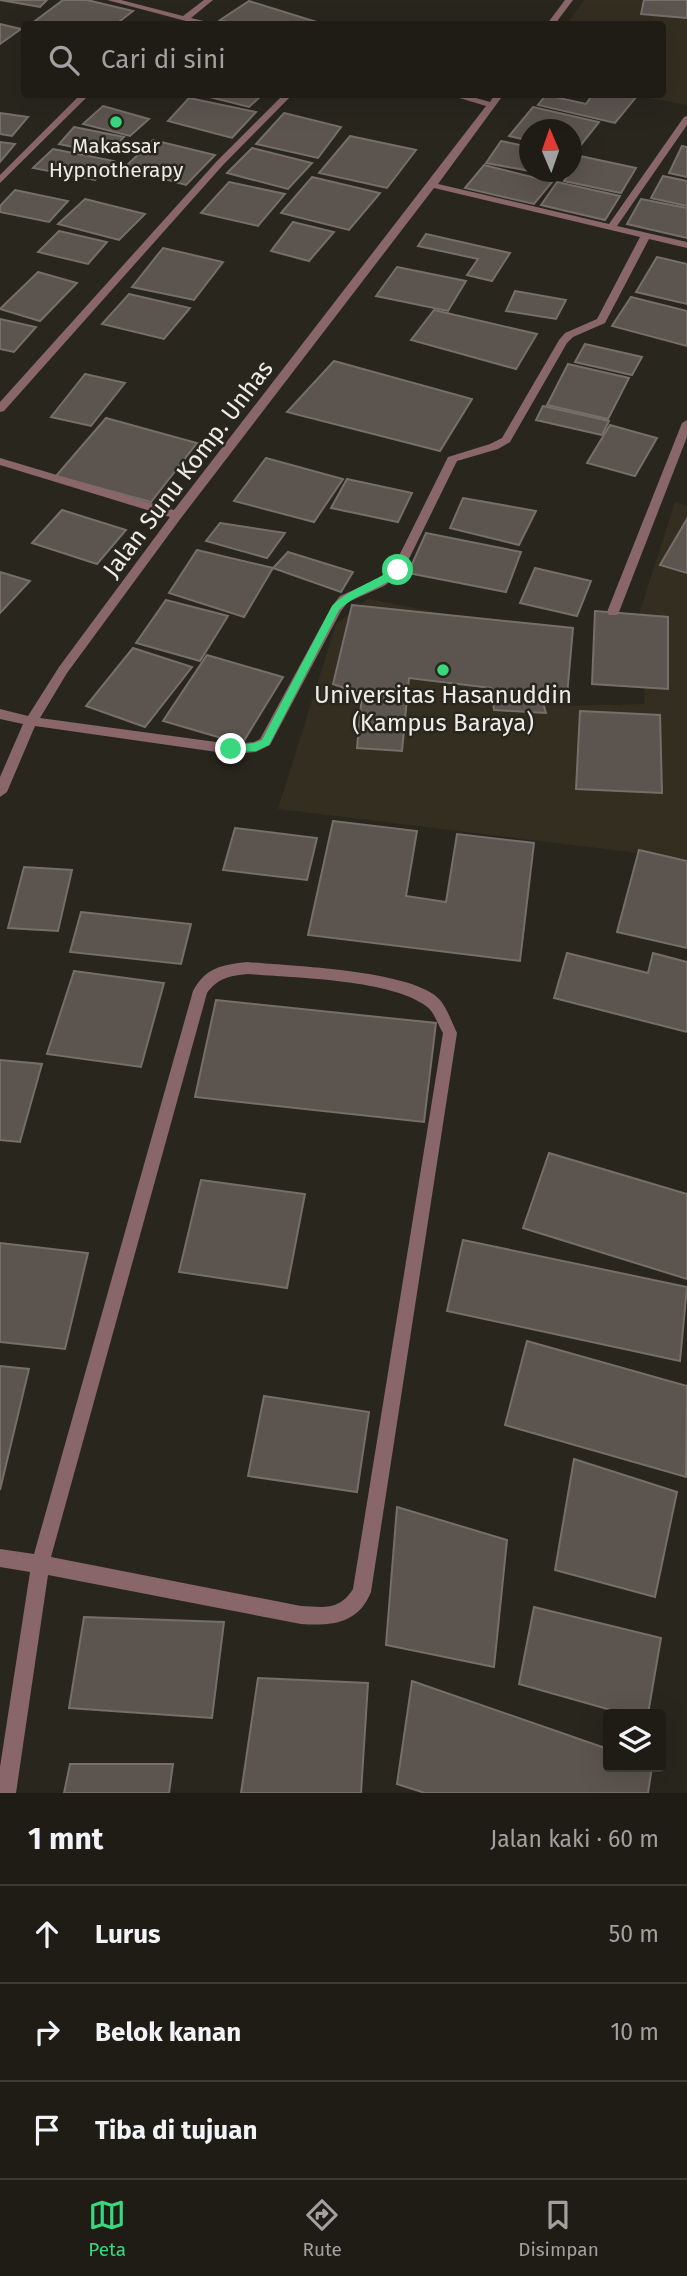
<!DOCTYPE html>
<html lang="id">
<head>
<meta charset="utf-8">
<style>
  :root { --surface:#1f1c16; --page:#2c2923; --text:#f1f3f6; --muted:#a1a1a1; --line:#3c3a35; --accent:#39d87f }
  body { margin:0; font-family:"Fira Sans",sans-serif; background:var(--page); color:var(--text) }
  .controls { position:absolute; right:21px; bottom:21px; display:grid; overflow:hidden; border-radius:7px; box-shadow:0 7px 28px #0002 }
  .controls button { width:63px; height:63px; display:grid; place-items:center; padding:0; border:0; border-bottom:2px solid var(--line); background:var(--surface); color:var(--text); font:35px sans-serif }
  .compass { position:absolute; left:519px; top:119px; width:63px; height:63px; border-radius:50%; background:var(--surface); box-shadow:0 7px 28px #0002; rotate:358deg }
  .stop { position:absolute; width:21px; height:21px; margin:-16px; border:5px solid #39d87f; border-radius:50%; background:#fff }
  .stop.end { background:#39d87f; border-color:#fff; box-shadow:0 2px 7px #0008 }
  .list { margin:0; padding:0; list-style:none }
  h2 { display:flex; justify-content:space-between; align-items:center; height:91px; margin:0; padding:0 28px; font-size:30px }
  h2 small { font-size:23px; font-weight:400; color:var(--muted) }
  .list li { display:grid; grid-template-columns:46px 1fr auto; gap:21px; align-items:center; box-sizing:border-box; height:98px; padding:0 28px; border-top:2px solid var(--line) }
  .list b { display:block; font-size:26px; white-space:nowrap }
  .list em { font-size:23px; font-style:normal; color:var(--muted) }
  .icon { flex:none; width:38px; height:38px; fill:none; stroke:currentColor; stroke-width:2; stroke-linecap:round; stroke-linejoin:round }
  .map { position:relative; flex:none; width:687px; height:1793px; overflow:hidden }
  .search { position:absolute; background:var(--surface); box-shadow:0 7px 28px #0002; left:21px; right:21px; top:21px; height:77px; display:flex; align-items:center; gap:18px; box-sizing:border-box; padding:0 24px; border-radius:7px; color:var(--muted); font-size:26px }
  .sheet { height:385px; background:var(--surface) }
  nav { display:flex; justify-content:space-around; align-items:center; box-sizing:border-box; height:98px; border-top:2px solid var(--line); background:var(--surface); font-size:19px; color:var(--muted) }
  nav a { display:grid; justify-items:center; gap:4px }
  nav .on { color:var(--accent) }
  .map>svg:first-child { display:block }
  .built { fill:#342e21 }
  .building { fill:#5c544f; stroke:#766e68; stroke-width:2 }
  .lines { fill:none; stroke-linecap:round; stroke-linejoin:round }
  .street { fill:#89666a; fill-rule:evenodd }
  .route { fill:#39d87f }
  .poi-dot { fill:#39d87f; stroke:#29261e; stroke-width:2.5 }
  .labels { text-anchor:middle; stroke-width:5; stroke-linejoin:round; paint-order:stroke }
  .far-poi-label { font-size:21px; fill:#eeece7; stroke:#29261e }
  .street-label { font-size:24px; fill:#eeece7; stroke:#29261e }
  .poi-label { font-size:24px; fill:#eeece7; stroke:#29261e }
</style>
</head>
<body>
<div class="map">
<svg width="687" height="1793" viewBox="0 0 687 1793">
  <rect width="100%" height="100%" fill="#29261e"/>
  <!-- built -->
  <g class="built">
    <polygon points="584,0 687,0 687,105 632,95 662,94 662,24 567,24"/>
    <polygon points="675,502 687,506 687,859 278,809 336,624 368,599 560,636 567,706 645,704 639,614"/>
  </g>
  <!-- building -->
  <g class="building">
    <polygon points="0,0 47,0 40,7"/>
    <polygon points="63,0 87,0 133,11 116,24 48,24 35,21"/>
    <polygon points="644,0 687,0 687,18 641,14"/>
    <polygon points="249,1 323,24 235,24 220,20"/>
    <polygon points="0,24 21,29 0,44"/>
    <polygon points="198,94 263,94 249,107"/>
    <polygon points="593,94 637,96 615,123 538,105 546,95 586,104"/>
    <polygon points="189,98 256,112 232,138 168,121"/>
    <polygon points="103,106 149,119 130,136 83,124"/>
    <polygon points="533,107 599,122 576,151 572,150 572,130 530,130 530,141 509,136"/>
    <polygon points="0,113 28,117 12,136 0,134"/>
    <polygon points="284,113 341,127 318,158 256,144"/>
    <polygon points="74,127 124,137 108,154 59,144"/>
    <polygon points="350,136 416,150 387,188 319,173"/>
    <polygon points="153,140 215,155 186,185 124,168"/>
    <polygon points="501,141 530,147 530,171 486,163"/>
    <polygon points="0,142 15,144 0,162"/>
    <polygon points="682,146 687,147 687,177 669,173"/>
    <polygon points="252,148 312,163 288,189 227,173"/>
    <polygon points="53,149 114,161 95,180 33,168"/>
    <polygon points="580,156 636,168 621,193 564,181"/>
    <polygon points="484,165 552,182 534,204 465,188"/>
    <polygon points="663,176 687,181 687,206 651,198"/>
    <polygon points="312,177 380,193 349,230 281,213"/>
    <polygon points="229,182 285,194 258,226 201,213"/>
    <polygon points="557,182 620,196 605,220 541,205"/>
    <polygon points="15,190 68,201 49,222 0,212 0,206"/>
    <polygon points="85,199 145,214 119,240 58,224"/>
    <polygon points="641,199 687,208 687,238 627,224"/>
    <polygon points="293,222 334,232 309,261 271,251"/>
    <polygon points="59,231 107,242 88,264 38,252"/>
    <polygon points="426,234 510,253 492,281 467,275 478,259 418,246"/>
    <polygon points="163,248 223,262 194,300 132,287"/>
    <polygon points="657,257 687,264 687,304 636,292"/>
    <polygon points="397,267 466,281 448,311 376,296"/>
    <polygon points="38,272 77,283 40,321 0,309"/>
    <polygon points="515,291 566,300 556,319 506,311"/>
    <polygon points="129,294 190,308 164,339 102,324"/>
    <polygon points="631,297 687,311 687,346 612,326"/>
    <polygon points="434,310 537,334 516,369 411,340"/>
    <polygon points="0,319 36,327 14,352 0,349"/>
    <polygon points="585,344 642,357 632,375 575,362"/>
    <polygon points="334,361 472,399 440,451 287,412"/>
    <polygon points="568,364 629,378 608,419 547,405"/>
    <polygon points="85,374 125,383 91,426 51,417"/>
    <polygon points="543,406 609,421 602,435 536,420"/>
    <polygon points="106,418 197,443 151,502 56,476"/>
    <polygon points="610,425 657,438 635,476 587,463"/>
    <polygon points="266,458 343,479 314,522 234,501"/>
    <polygon points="347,479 412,493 398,522 331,508"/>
    <polygon points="463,498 536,511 519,545 450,528"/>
    <polygon points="62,510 126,530 97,564 32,543"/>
    <polygon points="687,519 687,573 660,565"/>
    <polygon points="220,523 285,533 267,558 206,541"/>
    <polygon points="426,533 521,552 506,592 408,573"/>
    <polygon points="197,550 273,568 244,617 169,593"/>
    <polygon points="288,552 353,572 341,592 273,568"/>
    <polygon points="535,568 591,581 577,616 520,603"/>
    <polygon points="0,572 30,581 0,613"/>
    <polygon points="166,600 228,616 200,661 136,643"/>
    <polygon points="352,605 573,628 567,696 540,693 546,713 494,710 491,688 409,678 402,751 357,748 362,694 333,684"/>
    <polygon points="595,611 668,617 668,689 592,684"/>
    <polygon points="133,648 192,667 145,727 86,706"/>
    <polygon points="207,655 283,677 242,744 163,721"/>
    <polygon points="580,711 660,715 662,793 576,789"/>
    <polygon points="333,821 417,831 406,896 446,902 457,834 534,843 520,961 308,935"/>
    <polygon points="235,828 317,838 307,880 223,870"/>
    <polygon points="639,850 687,861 687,948 617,932"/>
    <polygon points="24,867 72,870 58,931 8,928"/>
    <polygon points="81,912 191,924 181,964 70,952"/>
    <polygon points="567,953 648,973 653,953 687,962 687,1032 554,998"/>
    <polygon points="74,971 164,983 141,1067 47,1054"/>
    <polygon points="216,1000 436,1023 424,1122 195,1097"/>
    <polygon points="0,1060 42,1064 20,1142 0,1140"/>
    <polygon points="549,1153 687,1194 687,1279 523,1228"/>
    <polygon points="201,1180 305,1194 287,1288 179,1272"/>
    <polygon points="463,1240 687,1287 680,1361 447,1311"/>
    <polygon points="0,1243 88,1253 65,1349 0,1342"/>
    <polygon points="527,1341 687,1386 686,1477 505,1425"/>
    <polygon points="0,1366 29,1369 0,1490"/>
    <polygon points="264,1396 369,1412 357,1492 248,1476"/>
    <polygon points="574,1459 677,1492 655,1597 555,1570"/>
    <polygon points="397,1507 507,1540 494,1667 386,1645"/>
    <polygon points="534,1607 661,1638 648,1714 625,1714 519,1684"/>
    <polygon points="84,1617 224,1622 212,1718 69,1708"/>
    <polygon points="258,1678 368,1683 361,1793 241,1793"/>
    <polygon points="412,1681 608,1749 608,1767 652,1767 648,1793 425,1793 397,1784"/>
    <polygon points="70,1764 173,1764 169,1793 64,1793"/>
  </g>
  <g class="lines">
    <!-- street -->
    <g class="street">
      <polygon points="107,0 121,0 183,16 204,0 213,0 191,18 208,22 209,24 197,24"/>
      <polygon points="565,0 573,0 555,24 547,24"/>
      <polygon points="81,94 90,94 0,183 0,175"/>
      <polygon points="284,94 293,94 223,165 4,411 0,412 0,402 217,161"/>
      <path d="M446,94H462L490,102L495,94H504L438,184L609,224L684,117L687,116V125L617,226L687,242V248L649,239L605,323L573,337L567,343L510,442L498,449L457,461L402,573L384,586L348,602L341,611L270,745L256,752L231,754L35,726L7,792L0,797V777L23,724L0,719V709L28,716L59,667L170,517L0,465V458L174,510L486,106ZM434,188L640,237L597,319L565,333L559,340L502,438L490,444L448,457L393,568L376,580L340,596L332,606L260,739L254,742L231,744L40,718L67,673L181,518Z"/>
      <polygon points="687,420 687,437 619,612 617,615 609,615 607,612 682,423"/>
      <path d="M247,962C288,966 414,970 440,1000C447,1008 452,1023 457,1033L371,1592C358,1624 332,1626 301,1624L48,1575L16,1793H0V1767L30,1572L0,1567V1549L34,1554L193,991C206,967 222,965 247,962ZM247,974C294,978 389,979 426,1006C434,1011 438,1025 443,1033L353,1589C339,1611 324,1607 301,1606L51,1557L207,993C218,978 229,976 247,974Z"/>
    </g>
  </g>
  <!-- route -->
  <path class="route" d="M394,568L403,570C385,589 357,592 339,610L269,745L256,751L227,752V747L254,743L262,740L332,606C348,589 375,582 394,568Z"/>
  <!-- markers -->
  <g class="poi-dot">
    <circle cx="116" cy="122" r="7"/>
    <circle cx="443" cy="670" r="7"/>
  </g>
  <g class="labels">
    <!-- far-poi labels -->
    <g class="far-poi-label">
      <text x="116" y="153">Makassar<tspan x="116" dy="24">Hypnotherapy</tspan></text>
    </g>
    <!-- street labels -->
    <g class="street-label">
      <text transform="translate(188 469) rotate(-53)" y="8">Jalan Sunu Komp. Unhas</text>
    </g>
    <!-- poi labels -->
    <g class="poi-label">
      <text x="443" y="703">Universitas Hasanuddin<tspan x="443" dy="28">(Kampus Baraya)</tspan></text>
    </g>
  </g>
</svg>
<div class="controls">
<button><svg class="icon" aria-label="layers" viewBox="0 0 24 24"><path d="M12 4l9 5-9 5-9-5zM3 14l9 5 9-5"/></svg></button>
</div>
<svg class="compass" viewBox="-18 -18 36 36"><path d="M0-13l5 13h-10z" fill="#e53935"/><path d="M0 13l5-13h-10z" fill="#a1a1a1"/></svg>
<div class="stop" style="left:398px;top:570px"></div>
<div class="stop end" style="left:231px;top:749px"></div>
<div class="search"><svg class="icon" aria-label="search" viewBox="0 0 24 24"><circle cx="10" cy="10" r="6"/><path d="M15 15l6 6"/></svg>Cari di sini</div>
</div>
<section class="sheet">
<h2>1 mnt<small>Jalan kaki · 60 m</small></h2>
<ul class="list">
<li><svg class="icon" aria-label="ahead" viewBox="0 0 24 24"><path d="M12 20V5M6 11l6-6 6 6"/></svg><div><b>Lurus</b></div><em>50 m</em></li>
<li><svg class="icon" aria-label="right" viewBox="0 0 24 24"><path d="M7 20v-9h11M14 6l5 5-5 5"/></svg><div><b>Belok kanan</b></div><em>10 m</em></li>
<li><svg class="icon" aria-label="arrive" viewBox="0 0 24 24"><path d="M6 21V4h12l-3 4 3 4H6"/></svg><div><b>Tiba di tujuan</b></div></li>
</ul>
</section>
<nav>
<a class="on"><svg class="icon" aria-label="map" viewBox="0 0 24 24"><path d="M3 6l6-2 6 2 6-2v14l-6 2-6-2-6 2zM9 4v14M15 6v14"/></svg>Peta</a>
<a><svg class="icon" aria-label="directions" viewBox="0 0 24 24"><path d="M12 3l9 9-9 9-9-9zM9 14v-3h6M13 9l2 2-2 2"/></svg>Rute</a>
<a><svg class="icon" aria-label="saved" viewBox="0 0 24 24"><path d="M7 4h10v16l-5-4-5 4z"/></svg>Disimpan</a>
</nav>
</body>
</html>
